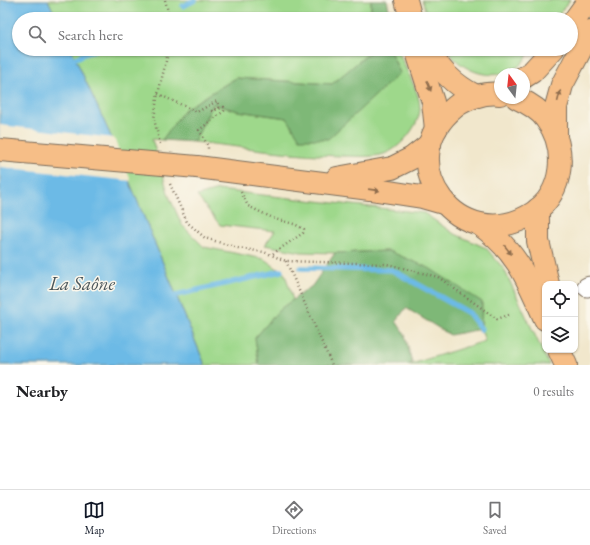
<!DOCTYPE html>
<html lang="en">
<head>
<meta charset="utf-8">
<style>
  :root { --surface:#fff; --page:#f6f6f6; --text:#202124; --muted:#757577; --line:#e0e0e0; --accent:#111827 }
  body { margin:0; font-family:"EB Garamond",serif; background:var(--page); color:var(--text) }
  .controls { position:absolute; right:12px; bottom:12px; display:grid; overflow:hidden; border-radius:8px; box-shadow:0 1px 3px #0004 }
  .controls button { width:36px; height:36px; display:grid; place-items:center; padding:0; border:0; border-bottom:1px solid var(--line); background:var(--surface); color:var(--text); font:20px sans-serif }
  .compass { position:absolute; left:494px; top:68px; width:36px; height:36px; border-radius:50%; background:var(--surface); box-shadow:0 1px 3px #0004; rotate:345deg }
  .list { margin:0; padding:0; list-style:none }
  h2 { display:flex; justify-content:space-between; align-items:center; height:52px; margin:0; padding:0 16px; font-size:17px }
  h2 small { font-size:13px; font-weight:400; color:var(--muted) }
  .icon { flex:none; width:22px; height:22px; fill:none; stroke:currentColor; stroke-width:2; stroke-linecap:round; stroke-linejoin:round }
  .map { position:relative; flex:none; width:590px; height:365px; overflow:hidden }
  .search { position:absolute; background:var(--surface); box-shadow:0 1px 3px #0004; left:12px; right:12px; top:12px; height:44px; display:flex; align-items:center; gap:10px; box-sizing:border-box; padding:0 14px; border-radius:22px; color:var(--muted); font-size:15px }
  .sheet { height:124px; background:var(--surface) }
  nav { display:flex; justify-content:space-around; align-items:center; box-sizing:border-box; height:56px; border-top:1px solid var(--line); background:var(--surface); font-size:11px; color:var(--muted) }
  nav a { display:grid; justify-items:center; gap:2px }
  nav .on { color:var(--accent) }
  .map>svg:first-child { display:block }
  .green { fill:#9ed88b; stroke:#6c8154 }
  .forest { fill:#7eb877; stroke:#5c714a }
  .water { fill:#6cbae6; stroke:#547282 }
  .pier { fill:#f1e7cc }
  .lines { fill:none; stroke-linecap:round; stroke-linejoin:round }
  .stream { stroke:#6cbae6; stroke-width:5.5 }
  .minor-casing { stroke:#7b6c5b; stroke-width:21 }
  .primary-casing { stroke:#7b6c5b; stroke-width:24 }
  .path { stroke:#7b6c5b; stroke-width:2.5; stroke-dasharray:1 3; stroke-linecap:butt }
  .minor { stroke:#fff; stroke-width:19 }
  .primary { stroke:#f6be87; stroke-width:22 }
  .primary-bridge-casing { stroke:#7b6c5b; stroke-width:24; stroke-linecap:butt }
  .primary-bridge { stroke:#f6be87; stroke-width:22 }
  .oneway { fill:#8f6d4d }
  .labels { text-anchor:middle; stroke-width:3; stroke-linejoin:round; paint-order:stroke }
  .water-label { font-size:19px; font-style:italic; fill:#4a555a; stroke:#fbf7ec }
</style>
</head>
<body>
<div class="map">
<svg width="590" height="365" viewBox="0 0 590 365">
  <rect width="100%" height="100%" fill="#fbf7ec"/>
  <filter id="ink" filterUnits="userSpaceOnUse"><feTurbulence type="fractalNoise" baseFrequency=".025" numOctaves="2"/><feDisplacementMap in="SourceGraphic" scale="8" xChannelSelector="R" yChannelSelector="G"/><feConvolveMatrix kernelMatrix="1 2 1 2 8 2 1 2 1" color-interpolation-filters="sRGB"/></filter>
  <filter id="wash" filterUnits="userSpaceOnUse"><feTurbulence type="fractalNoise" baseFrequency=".012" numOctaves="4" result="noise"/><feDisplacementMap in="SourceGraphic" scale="16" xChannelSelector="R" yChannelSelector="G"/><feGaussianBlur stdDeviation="0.9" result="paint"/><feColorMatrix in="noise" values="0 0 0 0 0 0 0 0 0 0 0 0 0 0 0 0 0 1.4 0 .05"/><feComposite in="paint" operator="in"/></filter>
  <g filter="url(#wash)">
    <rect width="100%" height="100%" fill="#f1e7cc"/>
    <!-- green -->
    <g class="green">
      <polygon points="48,0 371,0 371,19 57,19"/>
      <polygon points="422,0 570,0 555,19 428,19"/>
      <polygon points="71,49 371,49 371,52 332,84 236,78 185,109 162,140 152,139 169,196 182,225 204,247 264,259 285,274 293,300 280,309 255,338 259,365 205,365 109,132"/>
      <path d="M389,49H398C403,66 420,91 420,108C420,125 400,149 384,154C371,158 355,156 342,156C292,155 243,147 194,142L213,104L238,111L287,118L400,73Z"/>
      <path d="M446,49H532C528,54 524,62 519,66C494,84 462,72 446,49Z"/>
      <polygon points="218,190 424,213 453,233 486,248 504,269 549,365 408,365 485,341 481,329 482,302 389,251 335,253 301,252 265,245 275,231 220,225 197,196"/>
    </g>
    <!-- forest -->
    <g class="forest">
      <polygon points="371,0 387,0 391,19 371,19"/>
      <polygon points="371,49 389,49 400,73 328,139 300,139 287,118 238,111 213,104 194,142 162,140 185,109 236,78 332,84 370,52"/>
      <polygon points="389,251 429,268 482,302 481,329 450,335 406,308 396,321 405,335 412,363 408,365 259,365 255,338 280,309 312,286 335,253"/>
    </g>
    <!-- water -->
    <polygon class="water" points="0,0 48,0 57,19 19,19 19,49 71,49 109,132 205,365 0,365"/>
    <!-- pier -->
    <polygon class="pier" points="0,125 114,138 131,181 0,167"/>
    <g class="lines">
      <!-- stream -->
      <g class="stream">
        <polyline points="183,6 195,0"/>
        <polyline points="155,19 157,18"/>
        <polyline points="69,61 96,49"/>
        <polyline points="301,268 392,270 469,313 481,329"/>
        <polyline points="176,295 281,271"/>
      </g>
    </g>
  </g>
  <g filter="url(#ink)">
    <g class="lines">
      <!-- minor casing -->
      <g class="minor-casing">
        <polyline id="minor" points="587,287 590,286"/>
      </g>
      <!-- primary casing -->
      <g class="primary-casing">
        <g id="primary">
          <polyline points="406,0 411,19"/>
          <polyline points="571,25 589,0"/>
          <polyline points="416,49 433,102 436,129"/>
          <path d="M426,49C441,70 452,84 476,96"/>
          <polyline points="524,77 532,72 553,49"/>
          <path d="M500,94C485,92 466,98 455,107C387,162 460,260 533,213C564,193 568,148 546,119C539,109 528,103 517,98"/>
          <polyline points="556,135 556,107 562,85 590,32"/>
          <polyline points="197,167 370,189 422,197 443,203"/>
          <polyline points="337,178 392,168 412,158 430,144"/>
          <polyline points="538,209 538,241 548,284"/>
          <path d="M479,224C517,251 527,278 545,319"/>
          <polyline points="559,350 566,365"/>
        </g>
      </g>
      <!-- path -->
      <g class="path">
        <polyline points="165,0 170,19"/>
        <polyline points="158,94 197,112 217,101 219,107 212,111 224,107 224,111 199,130 208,146 208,149"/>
        <polyline points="160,144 154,119 157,98 169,49"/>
        <polyline points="170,184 187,222 205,238 238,248 264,252 286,261 387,264 438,277 497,319 509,315"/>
        <polyline points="241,192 248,206 275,219 294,224 304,229 303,233 271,255"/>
        <polyline points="286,261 332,365"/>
      </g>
      <!-- minor -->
      <use href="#minor" class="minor"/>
      <!-- primary -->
      <use href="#primary" class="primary"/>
      <!-- primary-bridge casing -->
      <g class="primary-bridge-casing">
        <polyline id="primary-bridge" points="0,150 197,167"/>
      </g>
      <!-- primary-bridge -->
      <use href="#primary-bridge" class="primary-bridge"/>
    </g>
    <!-- one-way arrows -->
    <defs><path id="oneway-solid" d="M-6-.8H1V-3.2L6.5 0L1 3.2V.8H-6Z"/></defs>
    <g class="oneway">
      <use href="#oneway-solid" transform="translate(429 86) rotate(70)"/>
      <use href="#oneway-solid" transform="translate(559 96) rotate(-76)"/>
      <use href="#oneway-solid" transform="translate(374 190) rotate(8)"/>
      <use href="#oneway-solid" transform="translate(508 250) rotate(52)"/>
    </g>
  </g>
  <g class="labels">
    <!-- water labels -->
    <g class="water-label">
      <text x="82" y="290">La Saône</text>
    </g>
  </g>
</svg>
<div class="controls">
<button><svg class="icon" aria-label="locate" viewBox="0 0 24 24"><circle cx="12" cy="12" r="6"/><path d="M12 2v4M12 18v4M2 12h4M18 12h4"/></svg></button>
<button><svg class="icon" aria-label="layers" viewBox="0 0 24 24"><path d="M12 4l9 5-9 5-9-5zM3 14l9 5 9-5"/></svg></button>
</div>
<svg class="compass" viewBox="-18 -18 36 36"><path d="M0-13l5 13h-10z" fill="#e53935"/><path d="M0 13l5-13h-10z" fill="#757577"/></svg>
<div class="search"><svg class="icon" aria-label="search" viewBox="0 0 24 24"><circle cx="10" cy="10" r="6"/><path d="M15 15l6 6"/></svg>Search here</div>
</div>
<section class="sheet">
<h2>Nearby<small>0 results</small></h2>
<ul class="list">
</ul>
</section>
<nav>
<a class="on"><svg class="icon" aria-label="map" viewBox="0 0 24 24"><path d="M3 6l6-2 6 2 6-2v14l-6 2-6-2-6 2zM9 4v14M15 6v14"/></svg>Map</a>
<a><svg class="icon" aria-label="directions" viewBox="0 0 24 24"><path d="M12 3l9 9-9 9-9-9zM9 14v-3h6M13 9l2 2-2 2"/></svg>Directions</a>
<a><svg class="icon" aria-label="saved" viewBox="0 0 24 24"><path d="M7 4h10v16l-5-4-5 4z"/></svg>Saved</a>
</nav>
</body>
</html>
